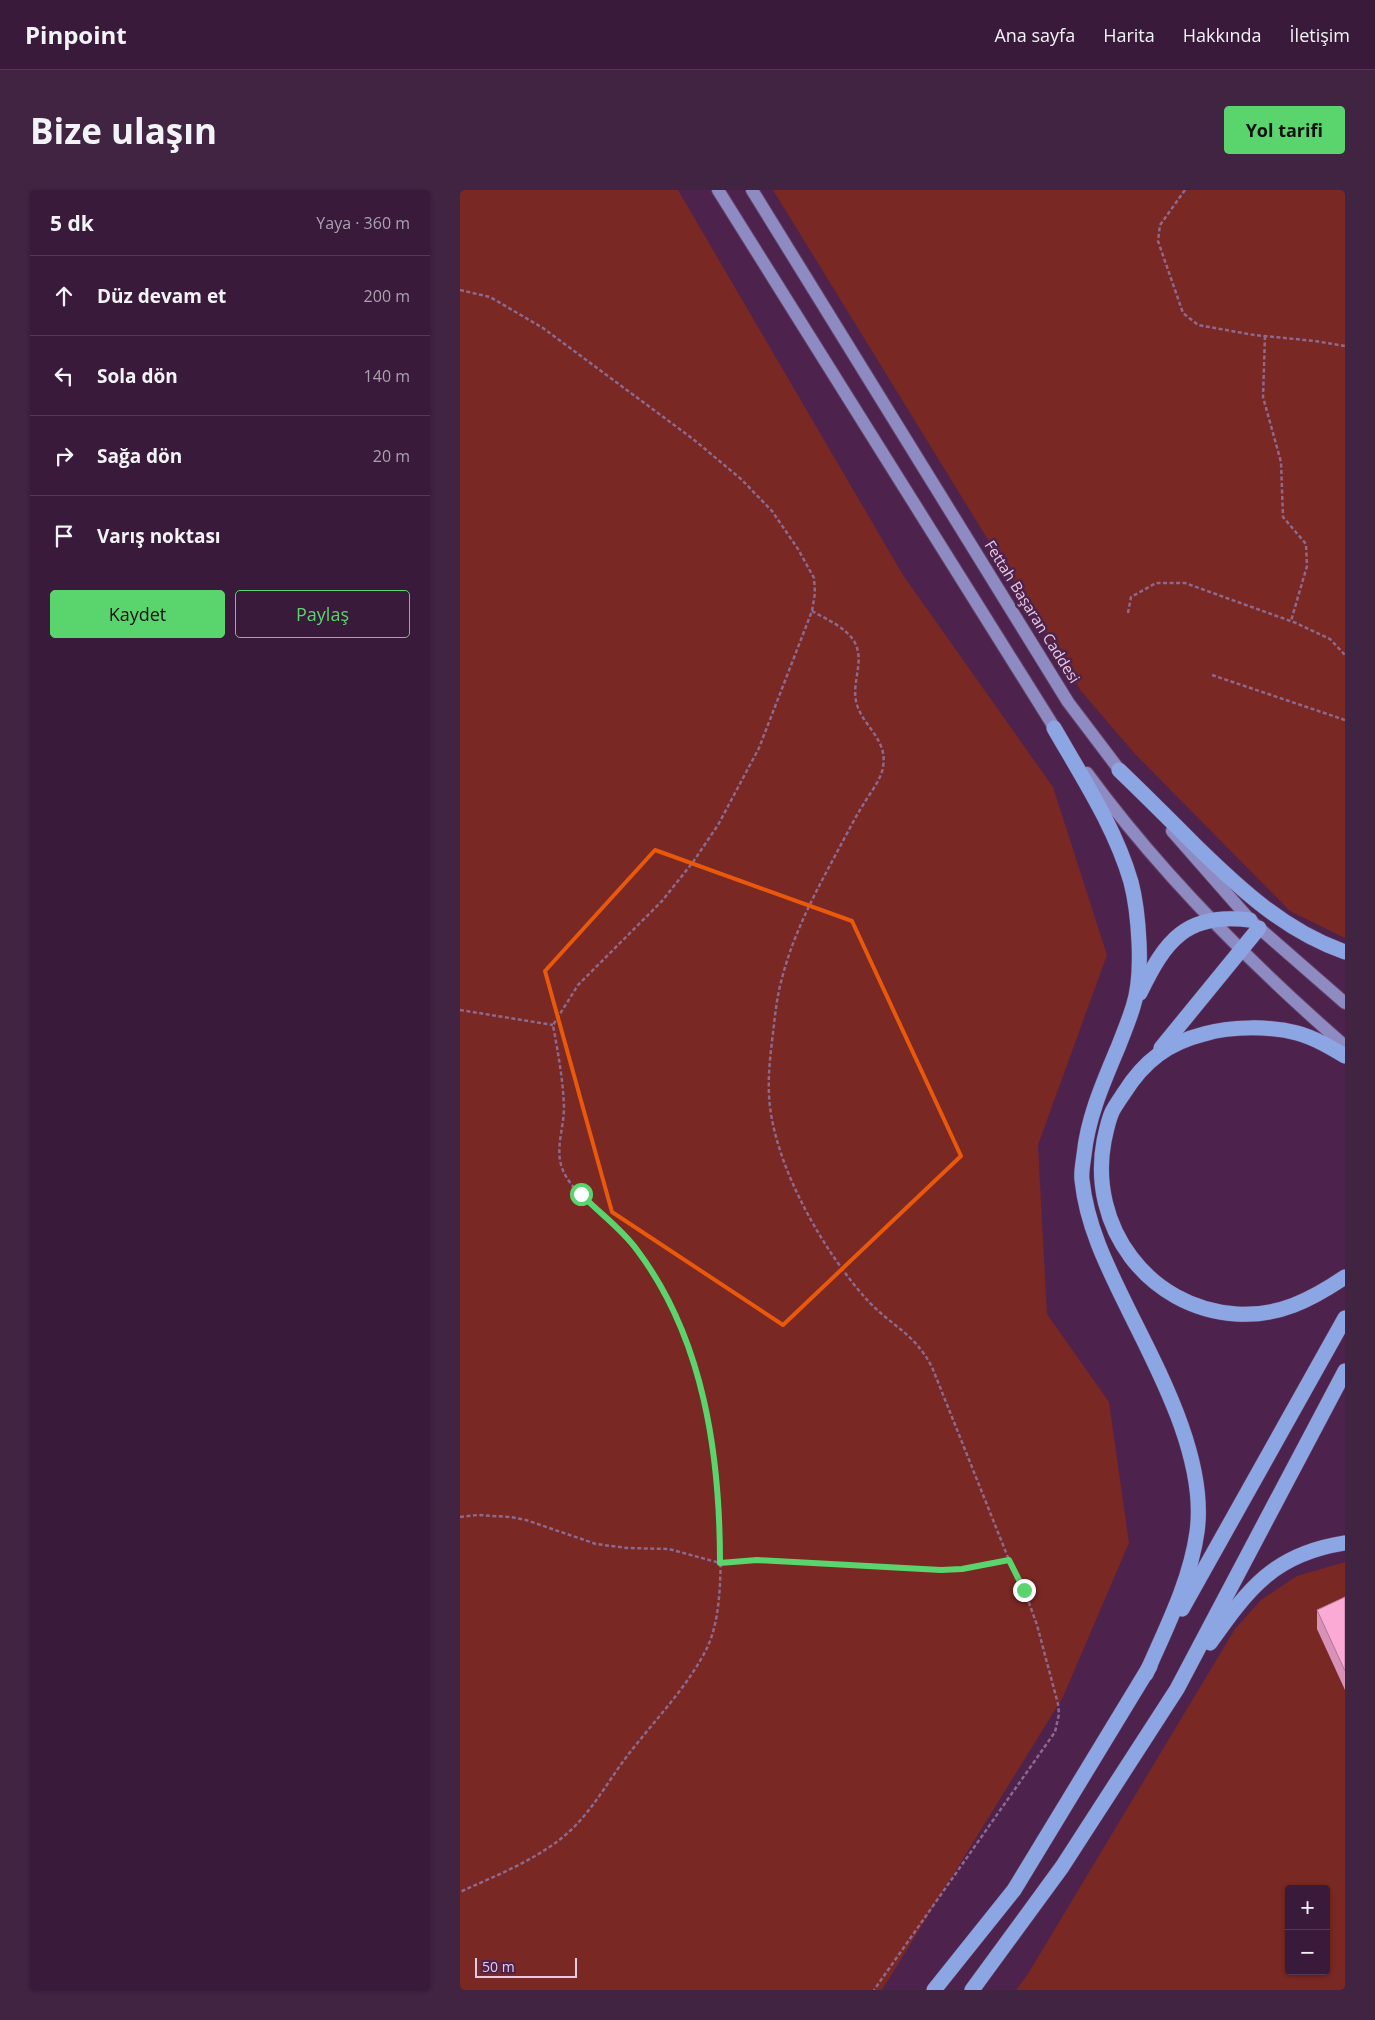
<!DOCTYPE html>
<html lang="tr">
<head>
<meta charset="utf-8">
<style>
  :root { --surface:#3a1a3a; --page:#412342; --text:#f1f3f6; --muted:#aba1af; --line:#543854; --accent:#5ad56e }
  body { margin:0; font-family:"Open Sans",sans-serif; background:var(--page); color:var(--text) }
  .controls { position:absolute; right:15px; bottom:15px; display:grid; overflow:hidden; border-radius:5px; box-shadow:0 1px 4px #0004 }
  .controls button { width:45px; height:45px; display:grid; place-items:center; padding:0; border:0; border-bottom:1px solid var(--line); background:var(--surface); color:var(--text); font:25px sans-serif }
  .scale { position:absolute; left:15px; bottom:12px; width:102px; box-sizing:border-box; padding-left:5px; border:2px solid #e5cbe5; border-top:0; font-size:14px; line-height:18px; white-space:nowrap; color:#e5cbe5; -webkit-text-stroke:4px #4d224d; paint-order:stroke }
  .stop { position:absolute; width:15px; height:15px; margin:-11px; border:4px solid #5ad56e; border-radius:50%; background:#fff }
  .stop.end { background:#5ad56e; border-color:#fff; box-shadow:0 1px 5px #0008 }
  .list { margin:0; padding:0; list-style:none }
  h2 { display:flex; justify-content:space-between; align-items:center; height:65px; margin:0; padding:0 20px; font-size:21px }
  h2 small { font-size:16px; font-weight:400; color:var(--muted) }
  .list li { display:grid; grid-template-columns:32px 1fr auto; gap:15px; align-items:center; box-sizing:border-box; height:80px; padding:0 20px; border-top:1px solid var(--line) }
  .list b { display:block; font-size:19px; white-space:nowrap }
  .list em { font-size:16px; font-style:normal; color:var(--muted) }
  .actions { display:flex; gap:10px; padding:15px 20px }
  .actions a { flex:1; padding:11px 0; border:1px solid var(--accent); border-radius:5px; text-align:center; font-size:18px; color:var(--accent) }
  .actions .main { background:var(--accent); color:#111 }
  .icon { flex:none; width:28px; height:28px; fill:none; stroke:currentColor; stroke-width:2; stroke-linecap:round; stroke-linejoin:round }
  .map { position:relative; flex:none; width:885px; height:1800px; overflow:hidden; border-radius:5px }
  header { display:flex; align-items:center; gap:30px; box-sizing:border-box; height:70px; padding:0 25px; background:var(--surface); border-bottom:1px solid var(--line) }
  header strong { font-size:24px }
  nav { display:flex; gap:28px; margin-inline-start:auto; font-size:18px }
  .intro { display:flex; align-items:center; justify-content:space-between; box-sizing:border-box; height:120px; padding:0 30px }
  h1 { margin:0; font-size:35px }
  .button { padding:12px 22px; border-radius:5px; background:var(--accent); color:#111; font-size:18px; font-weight:700 }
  main { display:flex; gap:30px; padding:0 30px }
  aside { flex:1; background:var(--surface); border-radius:5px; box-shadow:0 1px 4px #0004 }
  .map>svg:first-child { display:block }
  .green { fill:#792823; fill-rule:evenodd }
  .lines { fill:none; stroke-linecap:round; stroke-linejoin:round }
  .primary-casing { stroke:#674268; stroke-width:14 }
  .highway-casing { stroke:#674268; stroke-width:16 }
  .path { stroke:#8d698d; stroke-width:2.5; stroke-dasharray:4 2.5; stroke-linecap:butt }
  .primary { stroke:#8e8bc3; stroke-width:12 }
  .highway { stroke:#8ca6e4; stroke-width:15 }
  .wall { fill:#d891b7 }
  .building { fill:#fba9d5; stroke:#b07695 }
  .route { stroke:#5ad56e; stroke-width:6 }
  .marked { fill:none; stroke:#e8590c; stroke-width:4; stroke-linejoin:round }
  .labels { text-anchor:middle; stroke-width:5; stroke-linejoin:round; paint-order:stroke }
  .street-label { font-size:15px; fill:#e5cbe5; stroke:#4d224d }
</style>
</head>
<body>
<header>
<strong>Pinpoint</strong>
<nav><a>Ana sayfa</a><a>Harita</a><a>Hakkında</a><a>İletişim</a></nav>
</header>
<div class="intro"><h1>Bize ulaşın</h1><a class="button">Yol tarifi</a></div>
<main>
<aside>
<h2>5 dk<small>Yaya · 360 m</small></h2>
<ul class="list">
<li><svg class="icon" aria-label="ahead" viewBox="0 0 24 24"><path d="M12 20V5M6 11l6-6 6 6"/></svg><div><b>Düz devam et</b></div><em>200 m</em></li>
<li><svg class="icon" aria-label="left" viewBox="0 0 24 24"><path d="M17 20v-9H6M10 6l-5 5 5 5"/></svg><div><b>Sola dön</b></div><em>140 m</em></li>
<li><svg class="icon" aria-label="right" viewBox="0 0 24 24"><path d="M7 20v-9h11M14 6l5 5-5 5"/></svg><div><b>Sağa dön</b></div><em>20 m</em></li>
<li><svg class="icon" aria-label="arrive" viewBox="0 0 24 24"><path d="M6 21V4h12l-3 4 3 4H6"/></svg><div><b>Varış noktası</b></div></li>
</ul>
<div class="actions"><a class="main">Kaydet</a><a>Paylaş</a></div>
</aside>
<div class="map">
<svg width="885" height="1800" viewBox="0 0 885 1800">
  <rect width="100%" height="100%" fill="#4d224d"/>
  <!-- green -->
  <g class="green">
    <polygon points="0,0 218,0 443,385 593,597 647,765 578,955 587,1124 649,1212 669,1353 603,1507 422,1800 0,1800"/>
    <polygon points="313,0 885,0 885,748 830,721 675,564 621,501"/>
    <path d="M885,1372V1800H556L568,1784L775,1439L801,1410L837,1386ZM829,1699H866V1781H829Z"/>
  </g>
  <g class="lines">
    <!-- primary casing -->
    <g class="primary-casing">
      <g id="primary">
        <polyline points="258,0 599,545"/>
        <polyline points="292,0 608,512 664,586"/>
        <path d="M627,583C701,684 791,774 885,856"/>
        <polyline points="712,641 790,730 885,813"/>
      </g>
    </g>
    <!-- highway casing -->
    <g class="highway-casing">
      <g id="highway">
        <path d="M594,538C622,587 655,637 671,692C676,711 678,731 679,752C680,773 680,796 673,817C669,830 664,842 659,855C644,891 628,926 624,965C623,973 621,982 622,990C627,1038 649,1080 670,1123C701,1185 747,1271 737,1342C730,1392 706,1438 686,1484"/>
        <path d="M659,580C685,605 710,630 735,655C780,699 825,741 885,762"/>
        <path d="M680,803C705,751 726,722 790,730"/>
        <polyline points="701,858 799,738"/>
        <path d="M885,866C870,857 855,848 837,843C810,836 771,836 744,844C708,853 684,871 664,903C660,909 655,916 652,922C648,931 646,942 644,951C628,1036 688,1118 776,1124C818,1127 851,1110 885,1087"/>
        <polyline points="722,1419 885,1128"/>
        <path d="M750,1453C789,1398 814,1364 885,1353"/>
        <polyline points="474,1800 554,1700 690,1476"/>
        <polyline points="512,1800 602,1677 717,1499 885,1181"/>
      </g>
    </g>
    <!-- path -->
    <g class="path">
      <polyline points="725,0 700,35 698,51 723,123 738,135 794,145 855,151 885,156"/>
      <path d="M0,100L30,107L83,138L233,249L281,289L312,321L338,359L354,388L355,403L352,421L299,558L258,635L233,672L202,711L118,795L93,835C98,863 103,889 104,917C104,938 95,958 102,978C112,1005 146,1025 165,1046C187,1070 203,1099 217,1129C250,1202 261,1285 261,1365C260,1396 260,1434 245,1462C226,1498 196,1529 171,1561C152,1585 137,1613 116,1635C85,1667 39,1684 0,1702"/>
      <polyline points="805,146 803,207 821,272 823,327 846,354 847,376 831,431"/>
      <path d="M352,421C366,429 385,437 394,451C406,472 390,493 397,515C404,537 428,550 423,577C421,590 410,603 403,615C396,626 390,638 384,649C360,694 335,738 322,788C317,806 315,825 313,843C310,868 307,892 310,917C318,982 365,1064 409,1112C433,1137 454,1143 472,1177L549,1370L568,1410L577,1435L598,1514L599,1524L595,1542L414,1800"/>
      <polyline points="668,423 671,407 696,393 725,393 836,433 870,449 885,465"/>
      <polyline points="752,485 885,530"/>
      <polyline points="0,820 93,835"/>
      <polyline points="0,1327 18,1325 50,1327 66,1330 136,1354 167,1358 209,1359 260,1373 297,1370 481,1380 502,1379 549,1370"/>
    </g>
    <!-- primary -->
    <use href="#primary" class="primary"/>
    <!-- highway -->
    <use href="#highway" class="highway"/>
  </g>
  <!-- wall -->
  <polygon class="wall" points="885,1407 885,1500 857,1439 857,1420"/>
  <!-- building -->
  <polygon class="building" points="885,1407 885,1481 857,1420"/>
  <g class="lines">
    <!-- route -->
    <path class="route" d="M121,1004C139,1023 161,1038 177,1060C244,1149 260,1265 260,1373L297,1370L481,1380L502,1379L549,1370L564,1400"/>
  </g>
  <!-- marked area -->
  <path class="marked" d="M195,660L392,731L501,966L323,1135L152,1022L85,781Z"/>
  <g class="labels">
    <!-- street labels -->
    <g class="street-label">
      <text transform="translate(572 422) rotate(58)" y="5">Fettah Başaran Caddesi</text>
    </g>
  </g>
</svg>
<div class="controls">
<button>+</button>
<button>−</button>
</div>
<div class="scale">50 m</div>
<div class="stop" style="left:121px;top:1004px"></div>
<div class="stop end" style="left:564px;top:1400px"></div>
</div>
</main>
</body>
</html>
